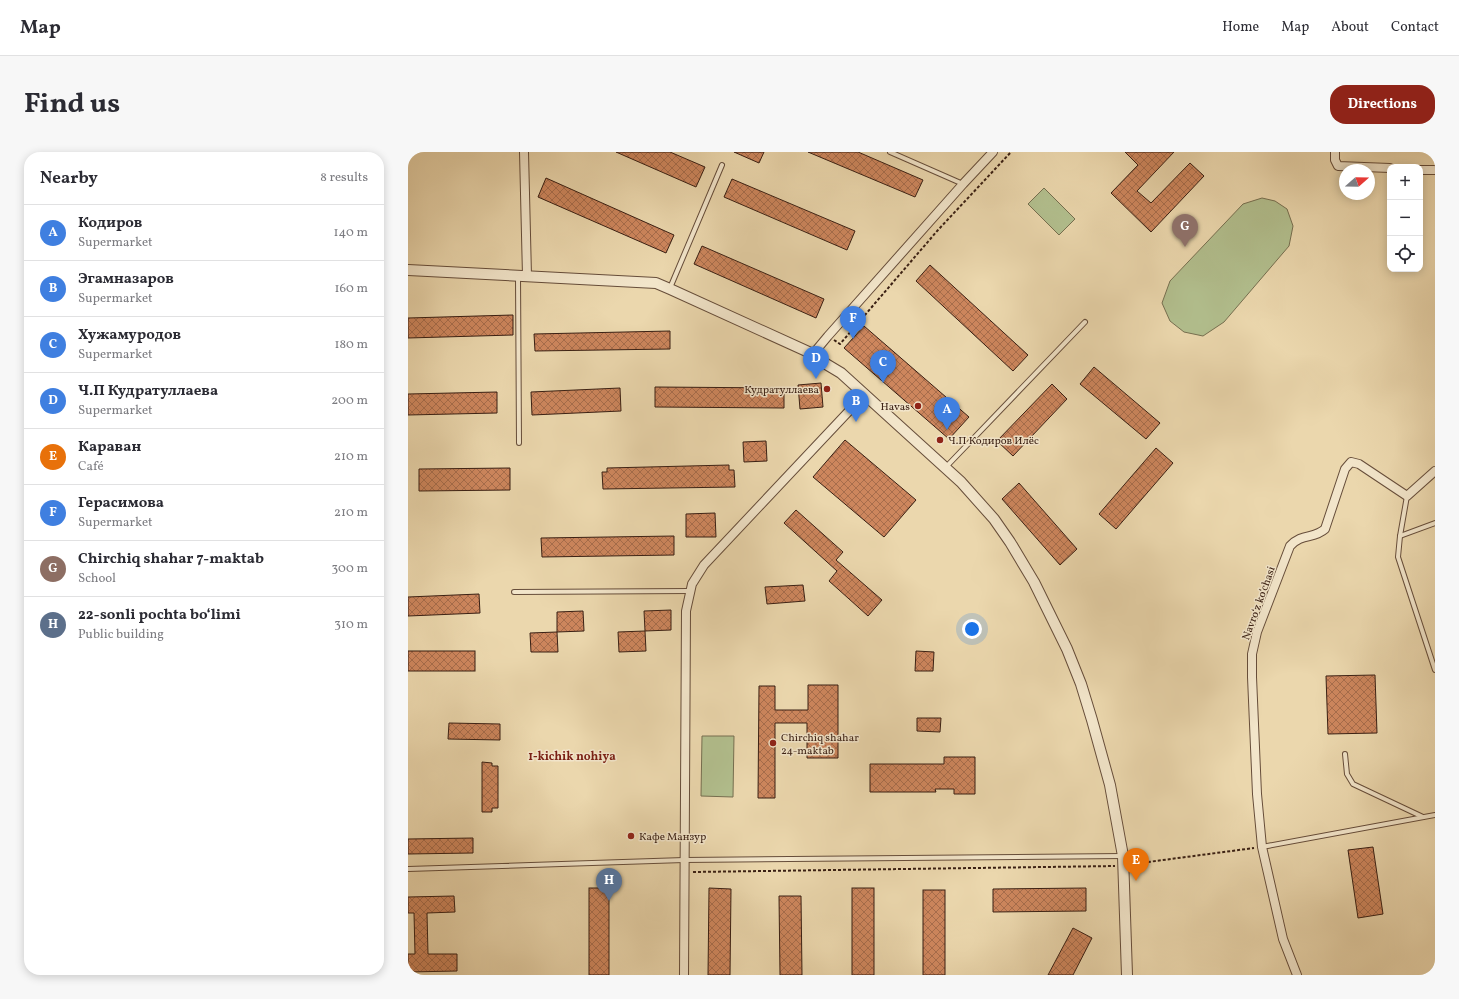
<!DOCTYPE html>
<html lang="en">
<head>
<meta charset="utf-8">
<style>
  :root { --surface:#fff; --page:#f7f7f7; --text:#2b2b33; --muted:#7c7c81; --line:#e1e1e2; --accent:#8f2418 }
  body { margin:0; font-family:Vollkorn,serif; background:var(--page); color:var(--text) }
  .controls { position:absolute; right:12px; top:12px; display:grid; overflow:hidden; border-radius:8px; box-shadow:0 2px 10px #0003 }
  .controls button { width:36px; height:36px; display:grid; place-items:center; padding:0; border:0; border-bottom:1px solid var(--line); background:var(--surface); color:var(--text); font:20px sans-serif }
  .compass { position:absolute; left:931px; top:12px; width:36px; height:36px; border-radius:50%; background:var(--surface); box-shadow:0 2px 10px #0003; rotate:70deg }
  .you { position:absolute; left:564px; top:477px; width:14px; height:14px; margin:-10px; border:3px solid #fff; border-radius:50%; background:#1a73e8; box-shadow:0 0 0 6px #1a73e833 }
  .badge { display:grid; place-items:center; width:26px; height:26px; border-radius:50%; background:var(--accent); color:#fff; font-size:13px; font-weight:700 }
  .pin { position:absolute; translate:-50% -33px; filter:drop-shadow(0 1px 2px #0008) }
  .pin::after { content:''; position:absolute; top:21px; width:14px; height:12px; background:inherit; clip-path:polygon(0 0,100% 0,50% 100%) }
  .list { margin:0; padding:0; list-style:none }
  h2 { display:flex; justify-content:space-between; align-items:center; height:52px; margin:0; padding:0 16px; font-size:17px }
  h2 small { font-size:13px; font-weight:400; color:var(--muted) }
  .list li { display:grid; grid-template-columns:26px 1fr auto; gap:12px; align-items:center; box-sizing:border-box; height:56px; padding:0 16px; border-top:1px solid var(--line) }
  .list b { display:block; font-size:15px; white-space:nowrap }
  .list p { margin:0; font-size:13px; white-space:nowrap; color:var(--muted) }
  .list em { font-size:13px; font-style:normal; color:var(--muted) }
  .icon { flex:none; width:22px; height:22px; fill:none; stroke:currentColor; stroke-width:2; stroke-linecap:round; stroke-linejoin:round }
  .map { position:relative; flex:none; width:1027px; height:823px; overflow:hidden; border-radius:16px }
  header { display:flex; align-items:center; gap:24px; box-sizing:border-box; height:56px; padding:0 20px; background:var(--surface); border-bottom:1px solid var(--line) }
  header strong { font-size:19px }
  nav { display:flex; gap:22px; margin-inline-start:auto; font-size:14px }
  .intro { display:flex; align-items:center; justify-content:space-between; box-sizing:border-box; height:96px; padding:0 24px }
  h1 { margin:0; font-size:28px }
  .button { padding:10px 18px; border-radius:16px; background:var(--accent); color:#fff; font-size:14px; font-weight:700 }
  main { display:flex; gap:24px; padding:0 24px }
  aside { flex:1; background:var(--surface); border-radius:16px; box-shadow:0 2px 10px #0003 }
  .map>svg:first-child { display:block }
  .garden { fill:#b2bf8e; stroke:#766f50 }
  .building { fill:url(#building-cross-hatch); stroke:#391f13 }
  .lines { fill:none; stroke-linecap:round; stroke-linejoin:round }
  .service-casing { stroke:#664d3a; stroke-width:6 }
  .minor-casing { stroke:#664d3a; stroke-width:10 }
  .tertiary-casing { stroke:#664d3a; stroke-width:12 }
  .path { stroke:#391f13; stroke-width:2; stroke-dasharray:3 2; stroke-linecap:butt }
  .service { stroke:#f2e5ca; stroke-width:4 }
  .minor { stroke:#f2e5ca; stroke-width:8 }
  .tertiary { stroke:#f2e5ca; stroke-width:10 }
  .poi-dot { fill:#8f2418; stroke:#f2e5ca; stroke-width:1.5 }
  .labels { text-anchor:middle; stroke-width:3; stroke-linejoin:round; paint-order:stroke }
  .poi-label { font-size:11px; fill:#391f13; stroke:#f2e5ca; text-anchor:start }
  .street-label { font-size:11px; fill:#391f13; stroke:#f2e5ca }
  .neighbourhood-label { font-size:12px; font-weight:bold; fill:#7a1f14; stroke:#f2e5ca }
</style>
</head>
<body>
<header>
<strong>Map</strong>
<nav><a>Home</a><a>Map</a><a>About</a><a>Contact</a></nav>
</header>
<div class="intro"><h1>Find us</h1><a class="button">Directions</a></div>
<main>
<aside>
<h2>Nearby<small>8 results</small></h2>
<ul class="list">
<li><span class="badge" style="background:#3f7fe0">A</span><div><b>Кодиров</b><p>Supermarket</p></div><em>140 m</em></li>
<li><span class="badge" style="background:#3f7fe0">B</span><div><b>Эгамназаров</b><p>Supermarket</p></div><em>160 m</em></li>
<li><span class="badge" style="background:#3f7fe0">C</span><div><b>Хужамуродов</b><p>Supermarket</p></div><em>180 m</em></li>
<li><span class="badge" style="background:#3f7fe0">D</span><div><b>Ч.П Кудратуллаева</b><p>Supermarket</p></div><em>200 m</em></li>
<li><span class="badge" style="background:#e8710a">E</span><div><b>Караван</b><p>Café</p></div><em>210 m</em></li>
<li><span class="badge" style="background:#3f7fe0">F</span><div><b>Герасимова</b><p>Supermarket</p></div><em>210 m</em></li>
<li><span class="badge" style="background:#8d6e63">G</span><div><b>Chirchiq shahar 7-maktab</b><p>School</p></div><em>300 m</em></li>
<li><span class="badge" style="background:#5c6f8a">H</span><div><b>22-sonli pochta bo‘limi</b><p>Public building</p></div><em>310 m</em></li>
</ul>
</aside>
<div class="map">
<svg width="1027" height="823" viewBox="0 0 1027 823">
  <defs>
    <pattern id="building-cross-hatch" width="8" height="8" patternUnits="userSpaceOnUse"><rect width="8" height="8" fill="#cd865d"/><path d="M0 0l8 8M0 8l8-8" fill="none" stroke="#a76d4c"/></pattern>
  </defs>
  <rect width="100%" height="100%" fill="#ebd7ad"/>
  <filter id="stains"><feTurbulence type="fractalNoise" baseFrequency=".005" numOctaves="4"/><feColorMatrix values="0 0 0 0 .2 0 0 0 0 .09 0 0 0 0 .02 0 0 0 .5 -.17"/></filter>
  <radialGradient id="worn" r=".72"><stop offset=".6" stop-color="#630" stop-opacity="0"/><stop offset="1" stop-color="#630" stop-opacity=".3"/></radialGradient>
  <!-- garden -->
  <g class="garden">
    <polygon points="636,36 667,67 651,83 620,52"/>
    <polygon points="854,46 867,49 879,57 885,74 881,94 816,170 795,184 776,180 762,169 754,151 762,129 835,52"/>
    <polygon points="294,584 326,584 325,645 293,644"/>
  </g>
  <!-- building -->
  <g class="building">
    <polygon points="208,0 262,0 297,15 288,35"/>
    <polygon points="326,0 356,0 351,11"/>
    <polygon points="400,0 450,0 515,28 507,45"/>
    <polygon points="717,0 766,0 729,39 743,51 782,11 796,24 743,80 703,41 730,13"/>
    <polygon points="138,26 266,83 258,101 130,45"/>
    <polygon points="324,27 447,79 439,98 316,45"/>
    <polygon points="294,94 416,147 408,166 286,112"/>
    <polygon points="522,113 620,203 605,219 508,129"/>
    <polygon points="105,163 105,183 0,186 0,166"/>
    <polygon points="456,174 561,265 541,287 436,196"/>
    <polygon points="262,179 262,197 127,199 126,182"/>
    <polygon points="686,215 752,271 738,287 672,232"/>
    <polygon points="413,231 415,255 392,257 390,233"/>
    <polygon points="644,232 659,247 605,304 589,289"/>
    <polygon points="247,235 376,236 376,256 247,255"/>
    <polygon points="212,236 213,259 124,263 123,240"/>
    <polygon points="89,240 89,261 0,263 0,242"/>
    <polygon points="437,288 508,348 476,385 405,325"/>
    <polygon points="358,289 359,309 336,310 335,290"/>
    <polygon points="748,296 765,311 708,377 691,362"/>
    <polygon points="321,313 321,318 326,318 327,335 195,337 194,320 199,320 199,316"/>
    <polygon points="102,316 102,338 11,339 11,317"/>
    <polygon points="611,331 669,397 652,413 594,347"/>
    <polygon points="388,358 435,400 428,408 474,448 460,464 421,429 429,419 376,371"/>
    <polygon points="307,361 308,385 278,385 278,362"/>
    <polygon points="266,384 266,403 134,405 133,386"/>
    <polygon points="395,433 397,449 359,452 357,435"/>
    <polygon points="71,442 72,461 0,464 0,445"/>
    <polygon points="263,458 263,478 237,479 236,459"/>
    <polygon points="175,459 176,479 149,480 149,460"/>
    <polygon points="237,479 238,499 211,500 210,480"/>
    <polygon points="149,480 150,500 123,500 122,481"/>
    <rect x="0" y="499" width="67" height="20"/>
    <polygon points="508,499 526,500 525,519 507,519"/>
    <polygon points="967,523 969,581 920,582 918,524"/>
    <polygon points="400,533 430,533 430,606 399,606 399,571 367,571 367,646 350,646 351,534 367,534 367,558 400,558"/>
    <polygon points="509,566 533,566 532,580 509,579"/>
    <polygon points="41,571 92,572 92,588 40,587"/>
    <polygon points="536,605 567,605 567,642 546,642 546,637 527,637 528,640 462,640 462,612 536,612"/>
    <polygon points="74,610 84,611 84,614 90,614 90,656 84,656 84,660 74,660"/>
    <polygon points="65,686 65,701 0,702 0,687"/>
    <polygon points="965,695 975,762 950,766 940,698"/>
    <rect x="181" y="736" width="20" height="87"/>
    <polygon points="301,736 323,737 322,823 300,823"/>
    <rect x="444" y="736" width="22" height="87"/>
    <polygon points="678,736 678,759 585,760 585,737"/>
    <rect x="515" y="738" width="22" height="85"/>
    <polygon points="46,744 47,760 19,761 20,802 49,802 49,819 0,820 0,802 7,802 6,761 0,761 0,745"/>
    <polygon points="371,744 393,744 394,823 372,823"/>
    <polygon points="665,776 684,786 665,823 640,823"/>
  </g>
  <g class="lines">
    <!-- service casing -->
    <g class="service-casing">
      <g id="service">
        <polyline points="482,0 555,32"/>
        <polyline points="110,124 111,291"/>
        <polyline points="262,136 314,13"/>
        <polyline points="538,315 677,170"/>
        <polyline points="999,344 992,384 990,405 1027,518"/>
        <polyline points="992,384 1027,371"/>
        <polyline points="106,440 282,439"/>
        <polyline points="937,602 939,622 945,632 1015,665"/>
        <polyline points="854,695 1027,663"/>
        <polyline points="0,717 276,708 715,704"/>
      </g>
    </g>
    <!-- minor casing -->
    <g class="minor-casing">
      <g id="minor">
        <polyline points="116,0 119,124"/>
        <polyline points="927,0 927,8 930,14 982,16"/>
        <polyline points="1012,18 1027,18"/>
        <polyline points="405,202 420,184 555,32 585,0"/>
        <polyline points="276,823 278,459 284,432 296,413 457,242"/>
        <path d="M889,823L875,787L854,695L849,642L844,525V502L849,480L882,394C894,381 906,387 917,377L937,317L943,310L951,312L999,344L1027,319"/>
      </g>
    </g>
    <!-- tertiary casing -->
    <g class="tertiary-casing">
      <polyline id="tertiary" points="0,118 248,131 262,137 405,202 418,212 433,221 553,330 586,367 602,390 626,430 659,497 673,532 684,568 702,633 715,704 719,823"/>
    </g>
    <!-- path -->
    <g class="path">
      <polyline points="426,188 432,192 530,78 603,0"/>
      <polyline points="725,712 846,696"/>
      <polyline points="285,720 707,714"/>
    </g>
    <!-- service -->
    <use href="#service" class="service"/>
    <!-- minor -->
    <use href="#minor" class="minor"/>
    <!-- tertiary -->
    <use href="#tertiary" class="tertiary"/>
  </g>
  <!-- markers -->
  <g class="poi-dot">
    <circle cx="419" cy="237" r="4"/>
    <circle cx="510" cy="254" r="4"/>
    <circle cx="532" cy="288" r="4"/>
    <circle cx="365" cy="591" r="4"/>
    <circle cx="223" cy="684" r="4"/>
  </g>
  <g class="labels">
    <!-- poi labels -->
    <g class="poi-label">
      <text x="411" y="241" text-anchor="end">Кудратуллаева</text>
      <text x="502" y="258" text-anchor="end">Havas</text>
      <text x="540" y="292">Ч.П Кодиров Илёс</text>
      <text x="373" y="589">Chirchiq shahar<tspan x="373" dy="13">24-maktab</tspan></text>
      <text x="231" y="688">Кафе Манзур</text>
    </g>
    <!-- street labels -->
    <g class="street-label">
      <text transform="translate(850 451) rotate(-70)" y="4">Navro‘z ko‘chasi</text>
    </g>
    <!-- neighbourhood labels -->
    <g class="neighbourhood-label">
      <text x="164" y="608">1-kichik nohiya</text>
    </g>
  </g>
  <rect width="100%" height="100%" filter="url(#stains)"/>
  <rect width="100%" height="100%" fill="url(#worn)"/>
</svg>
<div class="controls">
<button>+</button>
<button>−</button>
<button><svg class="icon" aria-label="locate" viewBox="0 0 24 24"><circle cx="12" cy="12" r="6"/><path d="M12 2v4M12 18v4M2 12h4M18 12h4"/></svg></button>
</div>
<svg class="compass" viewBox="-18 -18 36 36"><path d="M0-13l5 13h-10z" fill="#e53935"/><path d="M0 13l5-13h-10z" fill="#7c7c81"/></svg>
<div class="you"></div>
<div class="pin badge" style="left:539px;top:278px;background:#3f7fe0">A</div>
<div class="pin badge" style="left:448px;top:270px;background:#3f7fe0">B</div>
<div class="pin badge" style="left:475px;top:231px;background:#3f7fe0">C</div>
<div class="pin badge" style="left:408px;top:227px;background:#3f7fe0">D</div>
<div class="pin badge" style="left:728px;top:729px;background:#e8710a">E</div>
<div class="pin badge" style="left:445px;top:187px;background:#3f7fe0">F</div>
<div class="pin badge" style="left:777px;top:95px;background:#8d6e63">G</div>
<div class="pin badge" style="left:201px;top:749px;background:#5c6f8a">H</div>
</div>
</main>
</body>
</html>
